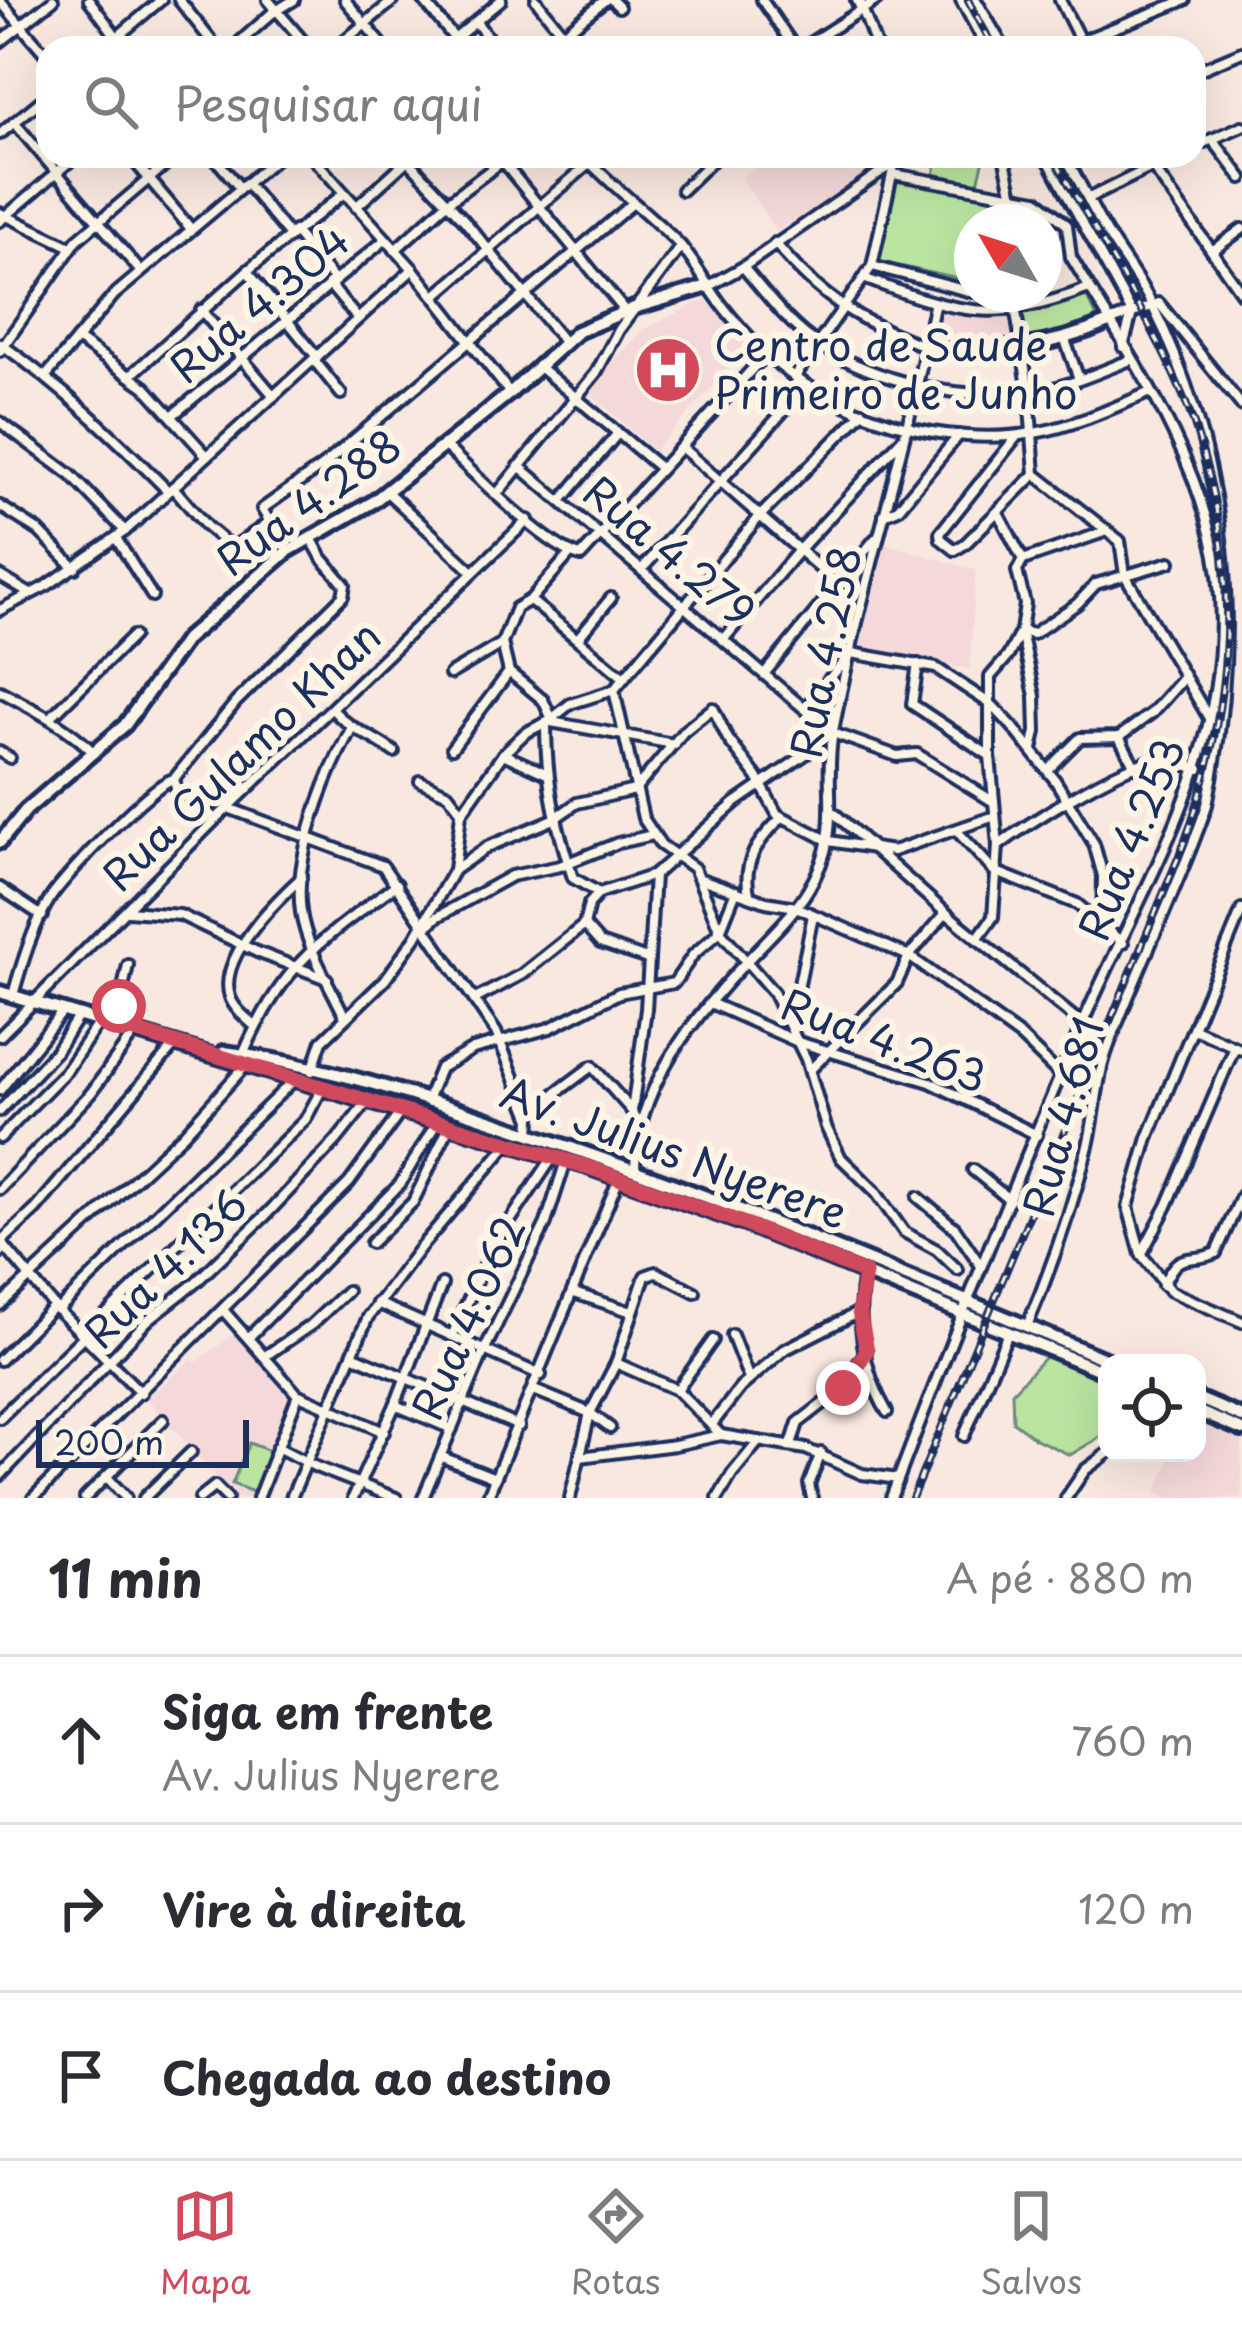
<!DOCTYPE html>
<html lang="pt">
<head>
<meta charset="utf-8">
<style>
  :root { --surface:#fff; --page:#f2f2f3; --text:#2b2b33; --muted:#7c7c81; --line:#e1e1e2; --accent:#d1495b }
  body { margin:0; font-family:"Playpen Sans",sans-serif; background:var(--page); color:var(--text) }
  .controls { position:absolute; right:36px; bottom:36px; display:grid; overflow:hidden; border-radius:24px; box-shadow:0 12px 48px #0002 }
  .controls button { width:108px; height:108px; display:grid; place-items:center; padding:0; border:0; border-bottom:3px solid var(--line); background:var(--surface); color:var(--text); font:60px sans-serif }
  .compass { position:absolute; left:954px; top:204px; width:108px; height:108px; border-radius:50%; background:var(--surface); box-shadow:0 12px 48px #0002; rotate:309deg }
  .scale { position:absolute; left:36px; bottom:30px; width:213px; box-sizing:border-box; padding-left:12px; border:6px solid #1b2f5e; border-top:0; font-size:33px; line-height:42px; white-space:nowrap; color:#1b2f5e; -webkit-text-stroke:9px #fcf5e5; paint-order:stroke }
  .stop { position:absolute; width:36px; height:36px; margin:-27px; border:9px solid #d1495b; border-radius:50%; background:#fff }
  .stop.end { background:#d1495b; border-color:#fff; box-shadow:0 3px 12px #0008 }
  .list { margin:0; padding:0; list-style:none }
  h2 { display:flex; justify-content:space-between; align-items:center; height:156px; margin:0; padding:0 48px; font-size:51px }
  h2 small { font-size:39px; font-weight:400; color:var(--muted) }
  .list li { display:grid; grid-template-columns:78px 1fr auto; gap:36px; align-items:center; box-sizing:border-box; height:168px; padding:0 48px; border-top:3px solid var(--line) }
  .list b { display:block; font-size:45px; white-space:nowrap }
  .list p { margin:0; font-size:39px; white-space:nowrap; color:var(--muted) }
  .list em { font-size:39px; font-style:normal; color:var(--muted) }
  .icon { flex:none; width:66px; height:66px; fill:none; stroke:currentColor; stroke-width:2; stroke-linecap:round; stroke-linejoin:round }
  .map { position:relative; flex:none; width:1242px; height:1498px; overflow:hidden }
  .search { position:absolute; background:var(--surface); box-shadow:0 12px 48px #0002; left:36px; right:36px; top:36px; height:132px; display:flex; align-items:center; gap:30px; box-sizing:border-box; padding:0 42px; border-radius:36px; color:var(--muted); font-size:45px }
  .sheet { height:660px; background:var(--surface) }
  nav { display:flex; justify-content:space-around; align-items:center; box-sizing:border-box; height:168px; border-top:3px solid var(--line); background:var(--surface); font-size:33px; color:var(--muted) }
  nav a { display:grid; justify-items:center; gap:6px }
  nav .on { color:var(--accent) }
  .map>svg:first-child { display:block }
  .built { fill:#f5d9da }
  .green { fill:#bae4a0; stroke:#6a8a7f; stroke-width:3 }
  .lines { fill:none; stroke-linecap:round; stroke-linejoin:round }
  .street-casing { stroke:#1b2f5e; stroke-width:16 }
  .secondary-casing { stroke:#1b2f5e; stroke-width:20 }
  .street { stroke:#fcf5e5; stroke-width:8 }
  .secondary { stroke:#fcf5e5; stroke-width:10 }
  .rail-casing { stroke:#1b2f5e; stroke-width:8 }
  .rail { stroke:#fcf5e5; stroke-width:3; stroke-dasharray:9; stroke-linecap:butt }
  .route { stroke:#d1495b; stroke-width:15 }
  .labels { text-anchor:middle; stroke-width:12; stroke-linejoin:round; paint-order:stroke }
  .street-label { font-size:42px; fill:#1b2f5e; stroke:#fcf5e5 }
  .poi-label { font-size:42px; fill:#1b2f5e; stroke:#fcf5e5; text-anchor:start }
</style>
</head>
<body>
<div class="map">
<svg width="1242" height="1498" viewBox="0 0 1242 1498">
  <rect width="100%" height="100%" fill="#f9e8e0"/>
  <filter id="ink" filterUnits="userSpaceOnUse"><feTurbulence type="fractalNoise" baseFrequency=".00833" numOctaves="2"/><feDisplacementMap in="SourceGraphic" scale="24" xChannelSelector="R" yChannelSelector="G"/><feConvolveMatrix kernelMatrix="1 2 1 2 8 2 1 2 1" color-interpolation-filters="sRGB"/></filter>
  <g filter="url(#ink)">
    <!-- built -->
    <g class="built">
      <polygon points="774,156 871,156 878,167 776,232 741,177"/>
      <polygon points="706,299 750,346 654,451 587,390 644,329"/>
      <polygon points="942,313 1008,316 1013,342 974,346 936,339"/>
      <polygon points="883,543 976,570 970,669 859,653"/>
      <polygon points="240,1329 293,1398 253,1498 235,1498 147,1399 191,1359 196,1362"/>
      <polygon points="1197,1420 1242,1439 1242,1498 1167,1498 1156,1493 1172,1453 1197,1453"/>
    </g>
    <!-- green -->
    <g class="green">
      <polygon points="938,156 984,159 978,183 934,174"/>
      <polygon points="895,177 1023,205 1019,222 972,222 972,282 877,261"/>
      <polygon points="1079,294 1086,296 1096,315 1093,322 1060,335 1022,341 1017,316 1020,313"/>
      <polygon points="1046,1356 1107,1383 1107,1433 1070,1455 1036,1439 1013,1422 1012,1392"/>
      <polygon points="249,1443 270,1451 253,1492 232,1484"/>
    </g>
    <g class="lines">
      <!-- street casing -->
      <g class="street-casing">
        <g id="street">
          <polyline points="89,0 125,48"/>
          <polyline points="179,0 217,48"/>
          <polyline points="268,0 309,48"/>
          <polyline points="345,0 385,48"/>
          <polyline points="423,0 455,39"/>
          <polyline points="536,0 564,35"/>
          <polyline points="612,0 619,7"/>
          <polyline points="762,0 795,48"/>
          <polyline points="961,0 987,48"/>
          <polyline points="976,0 1004,48"/>
          <polyline points="1060,0 1084,48"/>
          <polyline points="0,1 48,57"/>
          <polyline points="862,8 877,48"/>
          <polyline points="476,22 496,48"/>
          <polyline points="1081,41 1185,0"/>
          <polyline points="0,42 53,0"/>
          <polyline points="104,48 161,0"/>
          <polyline points="233,48 271,14 294,0"/>
          <polyline points="335,48 394,0"/>
          <polyline points="444,48 501,0"/>
          <polyline points="546,48 605,0"/>
          <polyline points="802,48 877,0"/>
          <polyline points="1194,72 1242,52"/>
          <polyline points="14,122 141,272"/>
          <polyline points="0,134 48,95"/>
          <polyline points="1212,139 1242,178"/>
          <polyline points="1194,147 1242,126"/>
          <polyline points="130,156 191,229"/>
          <polyline points="213,156 240,188"/>
          <polyline points="311,156 413,269 510,393"/>
          <polyline points="404,156 464,220 564,342"/>
          <polyline points="498,156 625,311"/>
          <path d="M584,156C613,188 649,213 679,244C693,259 703,279 716,297C730,317 747,335 764,352C830,416 948,450 1039,432C1078,425 1114,407 1151,392"/>
          <polyline points="767,156 768,157"/>
          <polyline points="1004,156 1013,196"/>
          <polyline points="1046,156 1132,313 1123,347"/>
          <polyline points="1145,156 1242,294"/>
          <polyline points="246,183 289,235"/>
          <polyline points="682,190 717,156"/>
          <polyline points="1089,198 1174,156"/>
          <polyline points="356,207 412,156"/>
          <polyline points="0,213 71,247"/>
          <polyline points="0,221 76,156"/>
          <polyline points="1029,222 1037,200"/>
          <polyline points="294,231 334,280"/>
          <path d="M775,243C820,298 860,322 927,347"/>
          <polyline points="395,250 448,202 509,156"/>
          <polyline points="1212,251 1242,229"/>
          <polyline points="872,266 972,292"/>
          <path d="M743,267C766,294 790,327 821,346C879,382 956,400 1025,393C1060,390 1097,373 1130,360"/>
          <polyline points="247,271 317,357"/>
          <path d="M866,279C957,313 994,325 1089,288"/>
          <polyline points="329,284 358,319"/>
          <polyline points="709,286 743,267 895,162"/>
          <polyline points="981,294 1011,301"/>
          <polyline points="1013,294 1029,393 1035,474 1120,541 1125,575 1210,720"/>
          <polyline points="435,296 590,163"/>
          <polyline points="201,310 274,396"/>
          <polyline points="1109,322 1159,303 1242,406"/>
          <polyline points="77,339 145,387 206,455"/>
          <polyline points="1065,340 1079,379"/>
          <path d="M1,344C62,387 116,438 168,491"/>
          <polyline points="0,351 77,240 176,156"/>
          <polyline points="314,360 341,394"/>
          <polyline points="538,366 660,468"/>
          <polyline points="46,376 114,295 279,156"/>
          <polyline points="130,376 247,271 343,194"/>
          <polyline points="794,378 872,266 896,156"/>
          <polyline points="173,415 386,239"/>
          <polyline points="0,422 71,475 125,531"/>
          <polyline points="1017,436 940,533 941,539 955,550 965,544 1035,474"/>
          <path d="M443,444C470,470 549,550 581,556L766,354"/>
          <polyline points="681,447 839,585"/>
          <polyline points="519,466 833,733 897,756 917,754 994,802"/>
          <polyline points="173,487 206,526 232,548 268,523"/>
          <polyline points="386,491 473,572"/>
          <polyline points="497,494 596,373 619,330 681,246"/>
          <polyline points="561,501 618,433"/>
          <polyline points="0,506 39,531 75,568"/>
          <polyline points="884,515 898,509 959,435"/>
          <polyline points="1000,516 1023,560"/>
          <polyline points="116,538 152,596"/>
          <polyline points="288,551 262,509 325,464 633,203"/>
          <polyline points="1023,560 1017,571 1025,604 1021,631 1035,696 1036,732 1032,749"/>
          <polyline points="1023,560 1107,531"/>
          <polyline points="642,569 806,386"/>
          <polyline points="0,576 30,594"/>
          <polyline points="530,600 624,678"/>
          <polyline points="0,610 48,585 125,531 413,269"/>
          <polyline points="579,637 611,598"/>
          <polyline points="724,639 799,550 903,438"/>
          <polyline points="918,664 912,704 990,756"/>
          <polyline points="765,673 875,539"/>
          <polyline points="450,674 501,644"/>
          <polyline points="614,690 643,818 661,845 694,868 720,931 773,992 806,1059 826,1127 841,1158 875,1191 904,1232 937,1250 958,1270"/>
          <path d="M0,691C33,709 66,725 93,752"/>
          <polyline points="805,708 851,653 936,668 992,705 1012,726 1055,780 1094,844 1103,876 1102,923"/>
          <path d="M332,709C351,731 371,734 394,752"/>
          <polyline points="50,718 133,636"/>
          <polyline points="552,719 543,700 509,672 502,643 516,608 530,600 570,554"/>
          <polyline points="551,722 674,744"/>
          <path d="M546,723C546,784 555,822 573,878L599,893"/>
          <polyline points="1119,737 1135,767"/>
          <polyline points="452,748 509,672"/>
          <polyline points="0,752 10,758"/>
          <polyline points="503,754 545,773"/>
          <polyline points="1048,770 1080,738 1119,737 1153,712 1184,677"/>
          <polyline points="174,779 176,789 216,819"/>
          <polyline points="420,781 448,794 461,811"/>
          <polyline points="231,809 383,866 496,1032 531,1119 530,1134"/>
          <polyline points="834,813 946,913 1082,1024"/>
          <polyline points="957,831 994,871 1077,904 1123,943"/>
          <path d="M998,846C1030,822 1114,768 1151,761C1166,758 1184,765 1199,769"/>
          <polyline points="454,870 487,847 554,819 577,803 635,790 684,731 713,708 728,739 757,777 777,814 829,841 893,851 995,816"/>
          <polyline points="701,879 766,902 796,907 909,956 1021,1037 1061,1076"/>
          <polyline points="0,888 42,916"/>
          <path d="M749,894C742,861 758,841 781,818"/>
          <polyline points="1242,909 1148,1138 1128,1207 1141,1254 1170,1291 1242,1322"/>
          <polyline points="128,911 180,915 257,952 327,979"/>
          <polyline points="584,925 600,943 647,959"/>
          <polyline points="425,928 437,917 511,876 560,866 618,843 653,835"/>
          <polyline points="977,939 993,917 998,846 990,756 990,677 1008,656 1021,631 1033,634 1077,604 1096,584 1170,562"/>
          <path d="M13,995C22,963 33,926 51,897C65,876 154,781 174,779L236,702L343,596L345,585L322,558L311,538"/>
          <polyline points="475,999 521,975 584,925 589,904 599,893 654,875"/>
          <polyline points="710,1003 798,1042 930,1082 1037,1135"/>
          <path d="M345,1017C330,985 306,947 301,912C293,858 325,777 350,731"/>
          <polyline points="791,1024 813,915"/>
          <polyline points="115,1025 128,965"/>
          <path d="M255,1026C246,1018 234,1009 230,997C217,958 275,902 301,878"/>
          <polyline points="1194,1029 1242,1050"/>
          <polyline points="0,1036 216,819 528,520"/>
          <path d="M243,1055C281,965 321,940 397,884"/>
          <polyline points="810,1070 897,983 909,956 946,913"/>
          <polyline points="312,1071 322,1041 385,980 415,938 454,870 461,814 503,754 525,733 549,721 570,704 614,690 760,516 863,412"/>
          <polyline points="0,1090 63,1011"/>
          <polyline points="427,1100 440,1068 473,1049 550,1028 619,993 674,983 693,955 720,931 736,891"/>
          <polyline points="0,1111 56,1051 79,1015"/>
          <polyline points="529,1113 592,1066 631,1110"/>
          <polyline points="637,1131 632,1111 646,1009 654,875 735,803 806,754 830,730"/>
          <polyline points="0,1138 66,1071 99,1022"/>
          <path d="M635,1170C635,1090 691,1021 743,965C766,940 790,919 808,890C845,829 822,793 833,731C861,588 906,449 934,306"/>
          <polyline points="973,1170 1010,1200"/>
          <polyline points="0,1189 91,1093 134,1033"/>
          <polyline points="918,1197 955,1228 981,1266"/>
          <polyline points="371,1243 413,1202 450,1125"/>
          <polyline points="5,1247 54,1306 141,1393"/>
          <polyline points="0,1253 5,1247 2,1241 36,1209 176,1043"/>
          <polyline points="1142,1253 1167,1206 1235,1047"/>
          <path d="M864,1273C855,1318 863,1372 887,1412"/>
          <path d="M1163,1285C1180,1247 1188,1265 1216,1253L1242,1195"/>
          <polyline points="574,1293 632,1312"/>
          <polyline points="377,1303 541,1375"/>
          <polyline points="0,1305 183,1135 246,1065"/>
          <polyline points="58,1310 296,1078"/>
          <polyline points="223,1310 297,1394 384,1432"/>
          <path d="M1027,1326C1052,1267 1072,1208 1088,1146C1096,1114 1096,1080 1108,1048C1138,966 1179,888 1207,805C1242,636 1231,461 1152,305C1136,273 1111,244 1095,212C1085,194 1076,175 1065,156"/>
          <polyline points="732,1335 749,1379"/>
          <polyline points="452,1336 492,1248 553,1157"/>
          <polyline points="249,1337 400,1184 437,1122"/>
          <polyline points="352,1355 519,1426"/>
          <polyline points="265,1356 311,1325 347,1291"/>
          <polyline points="0,1360 54,1306"/>
          <polyline points="616,1363 677,1390 721,1435 806,1449 862,1474 898,1479"/>
          <polyline points="534,1390 590,1413 610,1428"/>
          <polyline points="677,1390 713,1340"/>
          <polyline points="395,1405 452,1429"/>
          <polyline points="0,1418 305,1120 323,1087"/>
          <polyline points="713,1423 740,1388 784,1350 859,1312"/>
          <polyline points="964,1436 1008,1333"/>
          <polyline points="791,1445 798,1423 843,1388 866,1351"/>
          <polyline points="277,1447 316,1467 396,1498"/>
          <polyline points="442,1457 495,1478"/>
          <polyline points="580,1457 675,1445 721,1435"/>
          <polyline points="0,1476 149,1319 195,1283 265,1216 336,1141 368,1101"/>
          <polyline points="107,1477 126,1498"/>
          <polyline points="33,1498 349,1183 402,1110"/>
          <polyline points="85,1498 163,1420"/>
          <polyline points="144,1498 191,1452"/>
          <polyline points="200,1498 215,1486 227,1498"/>
          <polyline points="258,1498 298,1395"/>
          <polyline points="291,1498 368,1317 420,1248 508,1144"/>
          <polyline points="353,1498 395,1405 442,1284"/>
          <polyline points="423,1498 484,1351 546,1223 566,1161"/>
          <polyline points="487,1498 619,1178"/>
          <polyline points="570,1498 590,1413 616,1363 645,1276 656,1272 695,1292"/>
          <polyline points="718,1498 732,1474 759,1441"/>
          <polyline points="812,1498 809,1484 821,1453"/>
          <path d="M891,1498C951,1340 1014,1182 1081,1027C1144,880 1239,743 1218,575C1203,457 1130,356 1071,257L1067,225L1037,200L893,174"/>
          <polyline points="1066,1498 1085,1470 1108,1453"/>
        </g>
      </g>
      <!-- secondary casing -->
      <g class="secondary-casing">
        <g id="secondary">
          <polyline points="858,0 862,8"/>
          <path d="M927,347C996,352 1045,350 1109,322"/>
          <polyline points="0,842 26,810 125,725 186,639 288,551 373,502 510,393 577,332 634,308 709,286"/>
          <polyline points="0,992 588,1167 745,1224 1107,1373"/>
          <path d="M224,1052C332,1066 440,1103 542,1138C737,1204 925,1283 1114,1363"/>
          <polyline points="1197,1398 1242,1417"/>
          <polyline points="1197,1411 1242,1430"/>
        </g>
      </g>
      <!-- street -->
      <use href="#street" class="street"/>
      <!-- secondary -->
      <use href="#secondary" class="secondary"/>
      <!-- rail casing -->
      <g class="rail-casing">
        <g id="rail">
          <polyline points="968,0 994,48"/>
          <path d="M912,1498L1183,846C1235,704 1242,569 1194,424C1160,331 1101,243 1053,156"/>
        </g>
      </g>
      <!-- rail -->
      <use href="#rail" class="rail"/>
    </g>
  </g>
  <g class="lines" filter="url(#ink)">
    <!-- route -->
    <polyline class="route" points="119,1006 115,1025 588,1167 745,1224 865,1273 859,1312 867,1350 843,1388"/>
  </g>
  <!-- icons -->
  <defs>
    <g id="hospital-disc" transform="scale(3.45)"><circle r="9.5" fill="#d1495b" stroke="#fcf5e5"/><path d="M-5-5h3v3.5h4V-5h3V5h-3V1.5h-4V5h-3Z" fill="#fff"/></g>
  </defs>
  <g fill-rule="evenodd">
    <use href="#hospital-disc" x="668" y="370"/>
  </g>
  <g class="labels">
    <!-- street labels -->
    <g class="street-label">
      <text transform="translate(260 304) rotate(-40)" y="15">Rua 4.304</text>
      <text transform="translate(309 503) rotate(-36)" y="15">Rua 4.288</text>
      <text transform="translate(669 552) rotate(40)" y="15">Rua 4.279</text>
      <text transform="translate(826 652) rotate(-79)" y="15">Rua 4.258</text>
      <text transform="translate(242 756) rotate(-44)" y="15">Rua Gulamo Khan</text>
      <text transform="translate(1132 839) rotate(-68)" y="15">Rua 4.253</text>
      <text transform="translate(884 1041) rotate(21)" y="15">Rua 4.263</text>
      <text transform="translate(1064 1117) rotate(-75)" y="15">Rua 4.681</text>
      <text transform="translate(674 1153) rotate(20)" y="15">Av. Julius Nyerere</text>
      <text transform="translate(166 1269) rotate(-44)" y="15">Rua 4.136</text>
      <text transform="translate(469 1318) rotate(-66)" y="15">Rua 4.062</text>
    </g>
    <!-- poi labels -->
    <g class="poi-label">
      <text x="714" y="361">Centro de Saude<tspan x="714" dy="48">Primeiro de Junho</tspan></text>
    </g>
  </g>
</svg>
<div class="controls">
<button><svg class="icon" aria-label="locate" viewBox="0 0 24 24"><circle cx="12" cy="12" r="6"/><path d="M12 2v4M12 18v4M2 12h4M18 12h4"/></svg></button>
</div>
<svg class="compass" viewBox="-18 -18 36 36"><path d="M0-13l5 13h-10z" fill="#e53935"/><path d="M0 13l5-13h-10z" fill="#7c7c81"/></svg>
<div class="scale">200 m</div>
<div class="stop" style="left:119px;top:1006px"></div>
<div class="stop end" style="left:843px;top:1388px"></div>
<div class="search"><svg class="icon" aria-label="search" viewBox="0 0 24 24"><circle cx="10" cy="10" r="6"/><path d="M15 15l6 6"/></svg>Pesquisar aqui</div>
</div>
<section class="sheet">
<h2>11 min<small>A pé · 880 m</small></h2>
<ul class="list">
<li><svg class="icon" aria-label="ahead" viewBox="0 0 24 24"><path d="M12 20V5M6 11l6-6 6 6"/></svg><div><b>Siga em frente</b><p>Av. Julius Nyerere</p></div><em>760 m</em></li>
<li><svg class="icon" aria-label="right" viewBox="0 0 24 24"><path d="M7 20v-9h11M14 6l5 5-5 5"/></svg><div><b>Vire à direita</b></div><em>120 m</em></li>
<li><svg class="icon" aria-label="arrive" viewBox="0 0 24 24"><path d="M6 21V4h12l-3 4 3 4H6"/></svg><div><b>Chegada ao destino</b></div></li>
</ul>
</section>
<nav>
<a class="on"><svg class="icon" aria-label="map" viewBox="0 0 24 24"><path d="M3 6l6-2 6 2 6-2v14l-6 2-6-2-6 2zM9 4v14M15 6v14"/></svg>Mapa</a>
<a><svg class="icon" aria-label="directions" viewBox="0 0 24 24"><path d="M12 3l9 9-9 9-9-9zM9 14v-3h6M13 9l2 2-2 2"/></svg>Rotas</a>
<a><svg class="icon" aria-label="saved" viewBox="0 0 24 24"><path d="M7 4h10v16l-5-4-5 4z"/></svg>Salvos</a>
</nav>
</body>
</html>
